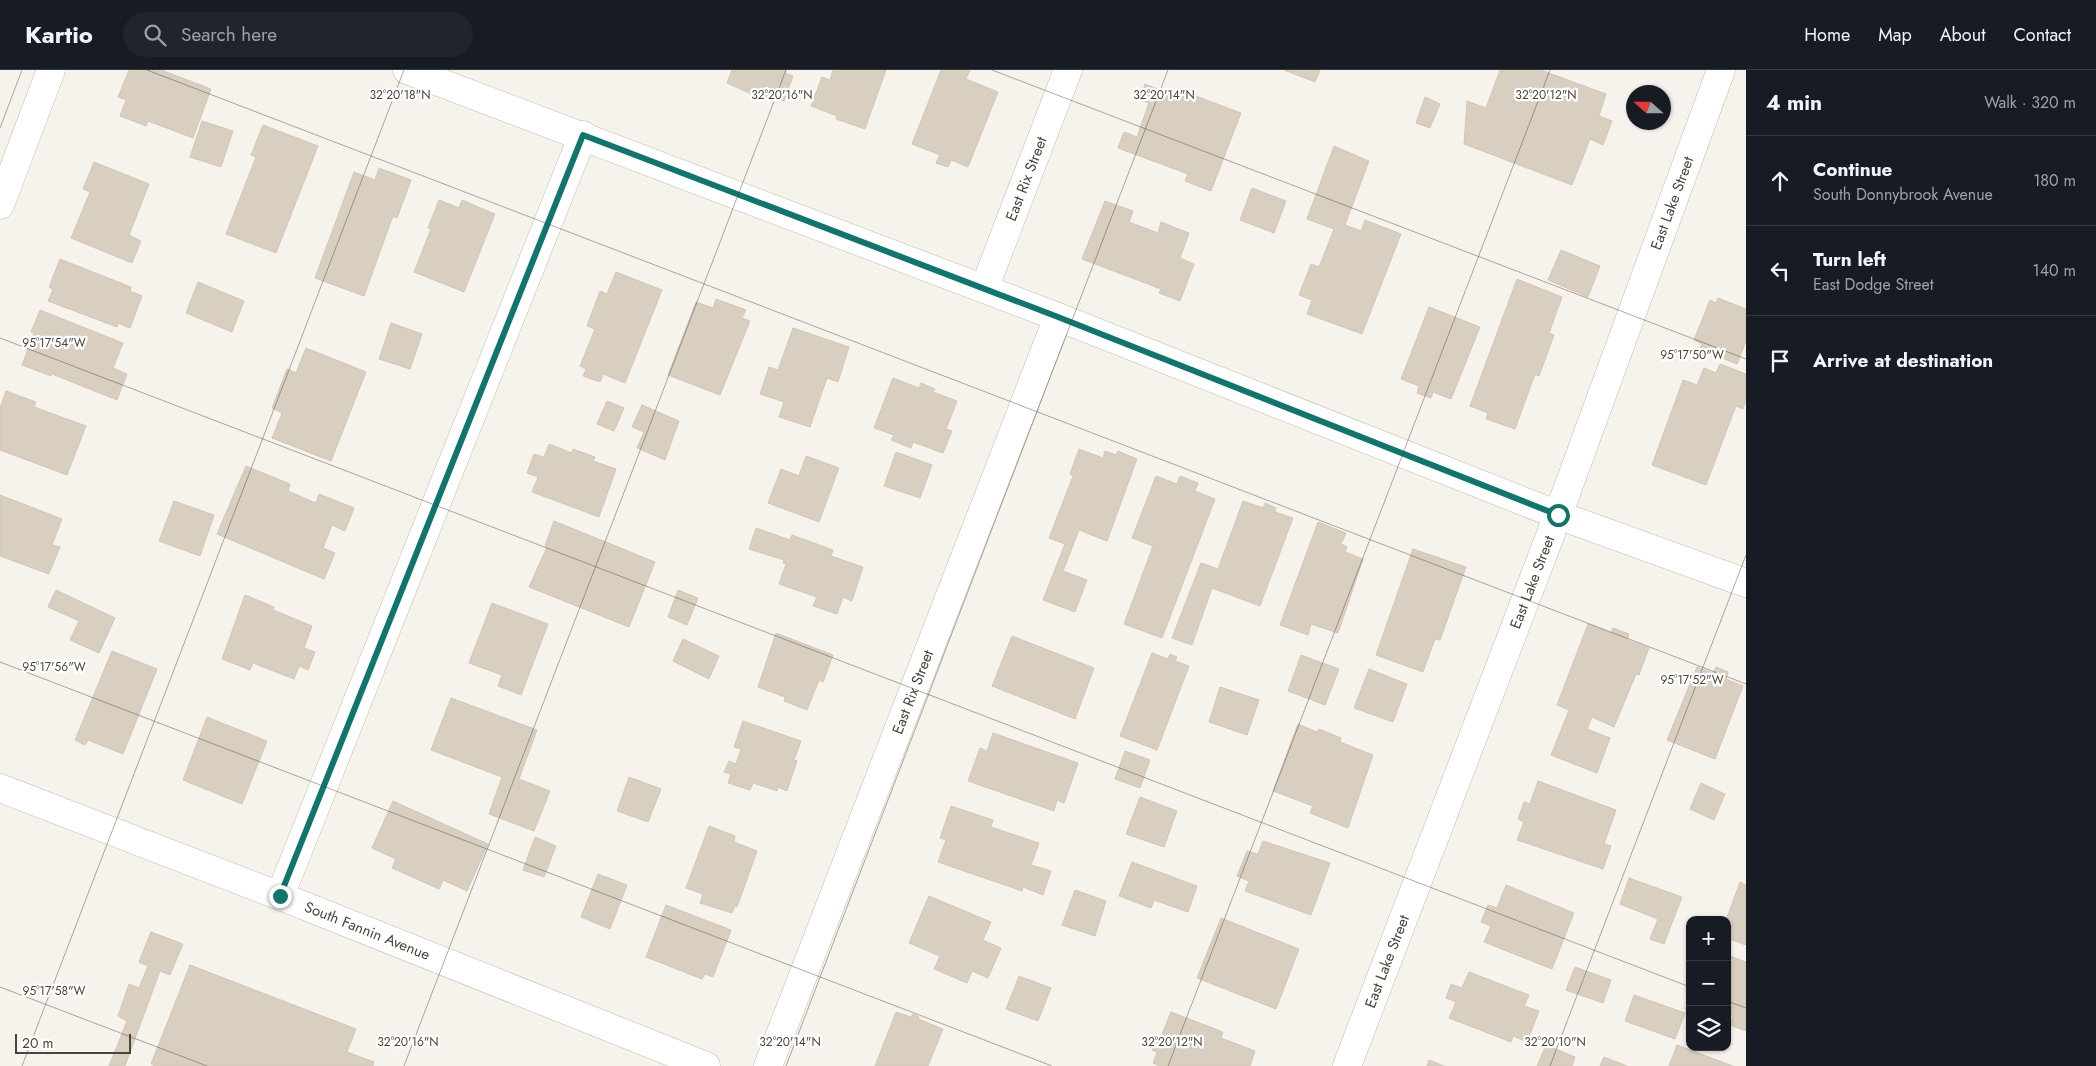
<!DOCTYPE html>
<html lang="en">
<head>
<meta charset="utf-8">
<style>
  :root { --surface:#171b24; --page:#20242c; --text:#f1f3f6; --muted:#9ea1a6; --line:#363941 }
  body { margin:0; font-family:Jost,sans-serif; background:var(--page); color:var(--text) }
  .controls { position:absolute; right:15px; bottom:15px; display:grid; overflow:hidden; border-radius:10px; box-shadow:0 1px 4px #0004 }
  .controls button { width:45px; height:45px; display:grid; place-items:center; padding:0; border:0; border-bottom:1px solid var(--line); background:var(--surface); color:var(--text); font:25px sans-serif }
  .compass { position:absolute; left:1626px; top:15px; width:45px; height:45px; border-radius:50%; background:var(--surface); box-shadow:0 1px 4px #0004; rotate:291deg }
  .scale { position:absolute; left:15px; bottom:12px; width:116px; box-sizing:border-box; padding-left:5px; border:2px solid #4b4439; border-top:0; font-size:14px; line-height:18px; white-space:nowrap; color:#4b4439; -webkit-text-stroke:4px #fff; paint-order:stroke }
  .stop { position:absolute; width:15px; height:15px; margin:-11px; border:4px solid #0f766e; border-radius:50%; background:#fff }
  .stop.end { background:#0f766e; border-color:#fff; box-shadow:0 1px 5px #0008 }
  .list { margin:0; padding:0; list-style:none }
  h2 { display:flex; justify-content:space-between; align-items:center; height:65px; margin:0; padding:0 20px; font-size:21px }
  h2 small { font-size:16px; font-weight:400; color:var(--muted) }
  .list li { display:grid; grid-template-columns:32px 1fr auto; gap:15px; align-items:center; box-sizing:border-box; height:90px; padding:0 20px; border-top:1px solid var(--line) }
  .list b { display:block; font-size:19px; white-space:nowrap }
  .list p { margin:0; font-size:16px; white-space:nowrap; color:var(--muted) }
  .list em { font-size:16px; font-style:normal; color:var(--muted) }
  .icon { flex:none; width:28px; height:28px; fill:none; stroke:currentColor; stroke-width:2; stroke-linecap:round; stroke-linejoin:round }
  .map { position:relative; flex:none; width:1746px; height:996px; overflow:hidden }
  header { display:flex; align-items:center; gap:30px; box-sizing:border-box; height:70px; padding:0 25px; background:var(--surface); border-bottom:1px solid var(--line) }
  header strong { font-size:24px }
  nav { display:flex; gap:28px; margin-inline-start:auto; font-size:18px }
  .search { width:350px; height:45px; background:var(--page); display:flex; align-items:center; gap:12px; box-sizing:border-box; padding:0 18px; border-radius:28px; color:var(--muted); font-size:19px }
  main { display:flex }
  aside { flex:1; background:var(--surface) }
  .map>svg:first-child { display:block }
  .building { fill:#d8cfc1; stroke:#d3c7b4 }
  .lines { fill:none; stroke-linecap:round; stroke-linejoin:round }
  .minor-casing { stroke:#c2bbae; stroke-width:29 }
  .minor { stroke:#fff; stroke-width:28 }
  .route { stroke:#0f766e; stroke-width:6 }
  .ticks { fill:none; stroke:#4b4439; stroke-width:1; stroke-opacity:0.45 }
  .labels { text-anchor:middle; stroke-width:4.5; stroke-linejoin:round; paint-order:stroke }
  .street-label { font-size:15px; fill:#4b4439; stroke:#fff }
  .ticks-label { font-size:12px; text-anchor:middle; fill:#4b4439; stroke:#fff; stroke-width:4.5; stroke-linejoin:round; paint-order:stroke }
</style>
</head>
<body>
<header>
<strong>Kartio</strong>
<div class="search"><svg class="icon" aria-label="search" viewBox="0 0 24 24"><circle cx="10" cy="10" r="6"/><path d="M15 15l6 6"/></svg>Search here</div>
<nav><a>Home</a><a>Map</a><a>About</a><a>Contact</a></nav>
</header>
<main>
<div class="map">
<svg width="1746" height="996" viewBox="0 0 1746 996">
  <rect width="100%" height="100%" fill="#f6f3ec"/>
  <!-- building -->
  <g class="building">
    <polygon points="129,0 161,0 211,19 193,68 148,51 146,56 120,46 126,30 118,27"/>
    <polygon points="732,0 786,0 785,3 793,6 784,31 767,25 765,30 727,13"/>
    <polygon points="833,0 886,0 865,59 836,49 837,46 811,36 822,7 830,10"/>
    <polygon points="941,0 970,0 966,9 998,22 968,97 951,90 948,97 936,93 940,85 912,74"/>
    <polygon points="1284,0 1320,0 1315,12"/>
    <polygon points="1500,0 1541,0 1606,24 1599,46 1612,51 1603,75 1590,69 1572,115 1464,74 1467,31 1486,38"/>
    <polygon points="1145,14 1177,27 1180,20 1241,43 1211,121 1185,111 1188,104 1118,78 1124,62 1137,67 1149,33 1140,30"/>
    <polygon points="1425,27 1440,34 1430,58 1416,53"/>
    <polygon points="202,51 233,61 221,97 190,87"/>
    <polygon points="263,55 318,76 276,183 226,164 256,87 251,85"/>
    <polygon points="1334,76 1369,91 1345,155 1361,161 1365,150 1401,164 1362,264 1307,244 1312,230 1299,225 1311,194 1319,197 1334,159 1307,149"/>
    <polygon points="94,92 149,114 129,165 141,171 132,193 71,168 90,122 83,119"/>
    <polygon points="379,98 411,110 397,148 393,146 364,226 315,208 354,102 375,110"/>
    <polygon points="1252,118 1286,131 1274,163 1240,150"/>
    <polygon points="439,130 459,138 462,130 495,144 464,222 414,202 431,159 428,158"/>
    <polygon points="1105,131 1133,141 1129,152 1158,163 1161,152 1189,163 1180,188 1194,194 1180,231 1159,223 1161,219 1082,189"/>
    <polygon points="1561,180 1600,196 1588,227 1548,210"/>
    <polygon points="60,189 131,217 130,221 142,226 130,258 118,253 117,257 48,231 53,219 49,217"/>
    <polygon points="616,202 662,220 625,313 603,304 600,312 583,306 586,299 580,296 595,259 587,256 600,221 607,224"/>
    <polygon points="1517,209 1562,227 1549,263 1554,265 1539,306 1535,304 1515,359 1486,349 1488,343 1470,336"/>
    <polygon points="198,212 244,231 232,262 186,243"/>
    <polygon points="1718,228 1746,239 1746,271 1737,294 1700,279 1702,274 1694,270 1710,230 1716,233"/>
    <polygon points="716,229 746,240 742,248 750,251 720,325 668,305 696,232 713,238"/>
    <polygon points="1429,237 1480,257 1451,329 1433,322 1431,328 1417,323 1419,316 1401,309"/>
    <polygon points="40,240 123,273 113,298 127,304 117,330 52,304 51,306 22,295 34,263 31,262"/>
    <polygon points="391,253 422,264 410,299 379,289"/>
    <polygon points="793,258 849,277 838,312 827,308 810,357 779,347 784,332 760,324 769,297 778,300"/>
    <polygon points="306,278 366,302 331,391 272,368 282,343 272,338 287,299 296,303"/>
    <polygon points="1720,294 1746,304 1746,330 1743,339 1736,336 1706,415 1652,395 1683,310 1697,315 1704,298 1716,303"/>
    <polygon points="893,308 919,318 921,313 935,319 933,322 957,331 946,359 952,361 943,383 913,372 911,378 891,370 894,365 874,358"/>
    <polygon points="6,321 36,332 34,337 86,356 67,405 0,380 0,338"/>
    <polygon points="607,331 624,338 614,361 597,354"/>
    <polygon points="642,335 679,351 665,390 637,378 644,362 632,357"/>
    <polygon points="549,374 572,383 573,379 595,387 593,391 616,399 599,447 532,422 538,407 527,403 534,384 544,387"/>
    <polygon points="1079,379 1103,388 1105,381 1116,385 1118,381 1137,389 1107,471 1079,460 1063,501 1087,510 1075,542 1043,530 1065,474 1049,468 1073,406 1070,404"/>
    <polygon points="896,382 932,395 920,428 884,416"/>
    <polygon points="806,386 839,398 819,452 768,433 781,399 799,406"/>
    <polygon points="246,396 290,414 288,421 316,433 319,424 354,438 345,461 332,455 323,478 335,483 324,509 217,464"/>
    <polygon points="1156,406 1177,414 1180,406 1198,413 1195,421 1215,429 1162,568 1124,554 1153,476 1132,468"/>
    <polygon points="0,425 62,449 52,475 60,477 49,504 0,486"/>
    <polygon points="174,431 214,445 200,486 159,471"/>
    <polygon points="1243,431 1263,438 1265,433 1276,438 1275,442 1293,448 1260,536 1212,518 1192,575 1172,568 1201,493 1218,499"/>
    <polygon points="554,451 655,492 629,557 529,517 547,477 545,476"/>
    <polygon points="1318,452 1346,463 1341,474 1347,477 1345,482 1363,489 1338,563 1311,554 1308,565 1280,555"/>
    <polygon points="756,458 790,470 792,465 833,480 831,486 863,497 852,531 843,527 837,544 813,536 817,527 779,514 786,494 783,493 784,490 749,479"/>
    <polygon points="1413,479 1466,497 1440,570 1435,569 1423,602 1376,585"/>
    <polygon points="56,520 115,548 99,583 70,570 79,551 48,537"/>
    <polygon points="678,520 698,528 687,555 668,547"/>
    <polygon points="245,525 274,537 273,540 312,556 304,578 315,582 308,600 299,596 294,609 253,593 250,600 222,589"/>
    <polygon points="492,533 548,554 521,625 498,616 502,605 469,593"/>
    <polygon points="1588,554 1611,563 1613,558 1629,564 1627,570 1649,578 1639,605 1636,604 1614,657 1592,647 1587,659 1610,668 1597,703 1551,685 1569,640 1557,635"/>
    <polygon points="776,563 833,585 823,612 819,610 807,640 784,631 785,627 758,617"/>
    <polygon points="1012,566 1094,598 1075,649 992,616"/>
    <polygon points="683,569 719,586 709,609 673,591"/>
    <polygon points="112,581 157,599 123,684 88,670 85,675 75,670"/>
    <polygon points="1152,583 1168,589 1170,584 1177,587 1175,591 1189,596 1157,680 1120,666"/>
    <polygon points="1301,585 1339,599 1325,635 1288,621"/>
    <polygon points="1697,597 1713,603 1716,597 1728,602 1726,609 1743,616 1715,689 1667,670"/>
    <polygon points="1369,599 1407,614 1393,652 1354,638"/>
    <polygon points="1220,617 1259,630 1247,665 1209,652"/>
    <polygon points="451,628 537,660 519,709 550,721 534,761 489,744 502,707 431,680"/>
    <polygon points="207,647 267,671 242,734 183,710"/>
    <polygon points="743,651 801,671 794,690 797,691 787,721 778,717 777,721 753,713 750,720 728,713 731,704 724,702 729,691 736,694 741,679 734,677"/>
    <polygon points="1298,654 1317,662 1319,659 1341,668 1340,672 1373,685 1348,758 1310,743 1313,736 1273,721"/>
    <polygon points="993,663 1078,693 1064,733 1057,730 1054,741 968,711 980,678 987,681"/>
    <polygon points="1125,681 1150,690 1140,718 1115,709"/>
    <polygon points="629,707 661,719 648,752 617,741"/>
    <polygon points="1538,711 1616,740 1604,774 1611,776 1603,799 1517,770 1524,752 1518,749 1524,732 1530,734"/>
    <polygon points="1701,713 1725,724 1714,750 1690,739"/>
    <polygon points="1140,727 1177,741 1164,777 1126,764"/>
    <polygon points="393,731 488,774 467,821 443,810 439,819 392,798 396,789 372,778"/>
    <polygon points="951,736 993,750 991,757 1039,773 1031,795 1051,801 1043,825 1023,817 1022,821 938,792 946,770 940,768"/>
    <polygon points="709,756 735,766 734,772 757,781 737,837 735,836 732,843 700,833 703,824 686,818"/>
    <polygon points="535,767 556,776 544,807 523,800"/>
    <polygon points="1263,771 1330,793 1311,845 1245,821 1249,811 1237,806 1247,781 1258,784"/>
    <polygon points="1132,792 1197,816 1188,842 1154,830 1151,838 1119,826"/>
    <polygon points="598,804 627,815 610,859 581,847"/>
    <polygon points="1629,808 1682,827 1664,874 1650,869 1658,849 1620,834"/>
    <polygon points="1740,812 1746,815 1746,875 1727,868 1726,850"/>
    <polygon points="1506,815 1574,843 1552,899 1484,872 1491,856 1481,852 1488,835 1497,838"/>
    <polygon points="1075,820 1106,831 1095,866 1062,855"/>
    <polygon points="929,826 991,852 983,870 1001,878 988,908 972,901 967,913 934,899 940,886 909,873"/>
    <polygon points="666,835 731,860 713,907 705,904 702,909 646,887"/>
    <polygon points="1221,848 1299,879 1276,939 1197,908"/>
    <polygon points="151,862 183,874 170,905 160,901 125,996 109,996 127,951 118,946 129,914 139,918 148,896 139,892"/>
    <polygon points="1727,885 1746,892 1746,961 1730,955 1733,945 1727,943"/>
    <polygon points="190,895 356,959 347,982 374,992 373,996 156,996 151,994"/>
    <polygon points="1575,897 1611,910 1603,933 1566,920"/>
    <polygon points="1469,902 1529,925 1524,936 1539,941 1527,972 1513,966 1511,972 1449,948 1456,932 1446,928 1451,914 1462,918"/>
    <polygon points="1019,906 1051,918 1038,951 1006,939"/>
    <polygon points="1634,925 1685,943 1675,969 1625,951"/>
    <polygon points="896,942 911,947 913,944 919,947 918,949 943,959 928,996 875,996"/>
    <polygon points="1171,942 1223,962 1221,968 1255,981 1250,996 1160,996 1153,993 1157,982 1152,980 1156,970 1159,972"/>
    <polygon points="1546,975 1575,987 1572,996 1537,996"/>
    <polygon points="1677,975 1733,996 1669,996"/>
    <polygon points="1604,987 1627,996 1600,996"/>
    <polygon points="1429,990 1444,996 1427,996"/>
  </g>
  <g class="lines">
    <!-- minor casing -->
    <g class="minor-casing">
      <g id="minor">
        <polyline points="407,0 1058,247 1558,445 1746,513"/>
        <polyline points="0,135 51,0"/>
        <path id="s1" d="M984,219L1068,0"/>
        <path id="s2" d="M0,718L280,826L706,996"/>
        <polyline points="280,826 583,65"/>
        <path id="s3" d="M768,996L1058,247"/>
        <path id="s4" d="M1347,996L1558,445L1721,0"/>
      </g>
    </g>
    <!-- minor -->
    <use href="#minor" class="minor"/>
  </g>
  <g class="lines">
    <!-- route -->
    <polyline class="route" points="280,826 583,65 1058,247 1558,445"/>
  </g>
  <!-- ticks -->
  <path class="ticks" d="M147,0L1746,614M992,0L1746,289M0,58L22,0M0,268L1690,917M0,592L1052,996M0,917L207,996M1727,931L1746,938M22,996L404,0M404,996L786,0M786,996L1168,0M1168,996L1550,0M1550,996L1746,485"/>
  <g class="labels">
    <!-- street labels -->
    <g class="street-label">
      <text dy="5" stroke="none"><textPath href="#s1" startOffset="118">East Rix Street</textPath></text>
      <text dy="5" stroke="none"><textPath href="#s4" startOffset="922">East Lake Street</textPath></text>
      <text dy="5" stroke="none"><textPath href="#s4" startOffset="518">East Lake Street</textPath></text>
      <text dy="5" stroke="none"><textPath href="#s3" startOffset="401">East Rix Street</textPath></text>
      <text dy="5" stroke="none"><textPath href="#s2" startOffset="394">South Fannin Avenue</textPath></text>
      <text dy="5" stroke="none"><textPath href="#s4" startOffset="112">East Lake Street</textPath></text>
    </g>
  </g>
  <g class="ticks-label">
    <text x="400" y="29">32°20'18"N</text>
    <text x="782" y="29">32°20'16"N</text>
    <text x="1164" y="29">32°20'14"N</text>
    <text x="1546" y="29">32°20'12"N</text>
    <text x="54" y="277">95°17'54"W</text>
    <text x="1692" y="289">95°17'50"W</text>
    <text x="54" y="601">95°17'56"W</text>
    <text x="1692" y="614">95°17'52"W</text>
    <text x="54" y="925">95°17'58"W</text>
    <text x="408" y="976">32°20'16"N</text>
    <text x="790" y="976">32°20'14"N</text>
    <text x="1172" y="976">32°20'12"N</text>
    <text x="1555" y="976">32°20'10"N</text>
  </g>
</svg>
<div class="controls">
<button>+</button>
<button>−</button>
<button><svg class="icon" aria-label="layers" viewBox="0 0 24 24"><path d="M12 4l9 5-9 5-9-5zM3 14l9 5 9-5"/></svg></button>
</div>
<svg class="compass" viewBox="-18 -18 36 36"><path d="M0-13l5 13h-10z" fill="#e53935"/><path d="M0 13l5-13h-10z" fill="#9ea1a6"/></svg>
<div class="scale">20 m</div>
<div class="stop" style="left:1558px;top:445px"></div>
<div class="stop end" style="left:280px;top:826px"></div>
</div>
<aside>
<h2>4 min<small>Walk · 320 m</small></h2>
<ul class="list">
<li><svg class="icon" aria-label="ahead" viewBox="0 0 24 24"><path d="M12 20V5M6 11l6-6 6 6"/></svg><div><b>Continue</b><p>South Donnybrook Avenue</p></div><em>180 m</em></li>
<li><svg class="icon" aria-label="left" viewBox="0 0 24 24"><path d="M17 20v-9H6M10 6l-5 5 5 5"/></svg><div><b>Turn left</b><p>East Dodge Street</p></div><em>140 m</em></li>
<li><svg class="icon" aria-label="arrive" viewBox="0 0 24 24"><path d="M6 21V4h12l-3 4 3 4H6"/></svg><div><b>Arrive at destination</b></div></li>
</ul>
</aside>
</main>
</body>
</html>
